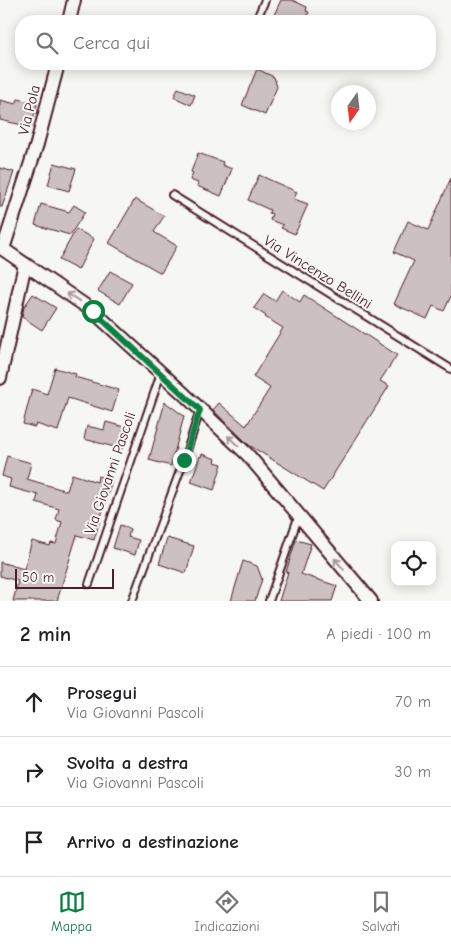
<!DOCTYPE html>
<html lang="it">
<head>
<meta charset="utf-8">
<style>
  :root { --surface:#fff; --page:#f6f6f6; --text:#202124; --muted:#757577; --line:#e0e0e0; --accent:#0b8043 }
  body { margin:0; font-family:"Comic Neue",sans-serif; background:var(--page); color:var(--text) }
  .controls { position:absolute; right:15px; bottom:15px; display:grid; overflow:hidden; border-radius:10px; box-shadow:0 2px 12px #0003 }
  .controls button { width:45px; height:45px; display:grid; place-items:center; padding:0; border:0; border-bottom:1px solid var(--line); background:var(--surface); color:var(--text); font:25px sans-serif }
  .compass { position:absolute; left:331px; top:85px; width:45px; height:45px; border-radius:50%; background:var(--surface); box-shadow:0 2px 12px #0003; rotate:194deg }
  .scale { position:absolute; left:15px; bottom:12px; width:99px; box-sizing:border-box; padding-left:5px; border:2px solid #4a1f2b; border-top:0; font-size:14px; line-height:18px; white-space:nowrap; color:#4a1f2b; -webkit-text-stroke:4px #f6f6f2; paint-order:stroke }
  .stop { position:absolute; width:15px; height:15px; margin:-11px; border:4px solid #0b8043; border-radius:50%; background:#fff }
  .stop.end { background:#0b8043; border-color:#fff; box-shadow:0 1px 5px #0008 }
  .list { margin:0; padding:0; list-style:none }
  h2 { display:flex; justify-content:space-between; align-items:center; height:65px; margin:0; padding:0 20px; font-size:21px }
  h2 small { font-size:16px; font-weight:400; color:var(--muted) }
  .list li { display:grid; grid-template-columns:32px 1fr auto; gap:15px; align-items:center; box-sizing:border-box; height:70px; padding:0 20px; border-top:1px solid var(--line) }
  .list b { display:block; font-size:19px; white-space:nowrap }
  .list p { margin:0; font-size:16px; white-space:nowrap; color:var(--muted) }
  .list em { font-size:16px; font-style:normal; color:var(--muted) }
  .icon { flex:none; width:28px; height:28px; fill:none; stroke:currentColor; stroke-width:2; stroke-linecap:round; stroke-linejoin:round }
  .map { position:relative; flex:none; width:451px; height:601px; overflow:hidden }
  .search { position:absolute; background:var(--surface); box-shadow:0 2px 12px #0003; left:15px; right:15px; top:15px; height:55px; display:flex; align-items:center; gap:12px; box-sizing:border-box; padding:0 18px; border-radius:20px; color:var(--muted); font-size:19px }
  .sheet { height:275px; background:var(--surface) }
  nav { display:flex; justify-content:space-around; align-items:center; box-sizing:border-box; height:70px; border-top:1px solid var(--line); background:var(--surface); font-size:14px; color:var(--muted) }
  nav a { display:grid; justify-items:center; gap:2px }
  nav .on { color:var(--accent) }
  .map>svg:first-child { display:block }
  .building { fill:#ccc1c0; stroke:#4a1f2b }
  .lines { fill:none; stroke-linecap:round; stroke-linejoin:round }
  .service-casing { stroke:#4a1f2b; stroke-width:10 }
  .minor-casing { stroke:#4a1f2b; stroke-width:16 }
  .service { stroke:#f6f6f2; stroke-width:6 }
  .minor { stroke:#f6f6f2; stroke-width:12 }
  .oneway { stroke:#a99598 }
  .route { stroke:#0b8043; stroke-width:6 }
  .labels { text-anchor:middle; stroke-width:4; stroke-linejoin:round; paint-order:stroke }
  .street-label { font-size:15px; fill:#4a1f2b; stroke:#f6f6f2 }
</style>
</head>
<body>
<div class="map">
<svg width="451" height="601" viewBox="0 0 451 601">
  <rect width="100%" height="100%" fill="#f6f6f2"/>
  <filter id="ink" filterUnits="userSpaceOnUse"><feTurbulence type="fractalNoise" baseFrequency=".02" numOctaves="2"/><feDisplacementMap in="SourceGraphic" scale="10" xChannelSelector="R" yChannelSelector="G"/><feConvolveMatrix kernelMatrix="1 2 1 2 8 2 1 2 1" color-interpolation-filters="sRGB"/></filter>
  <g filter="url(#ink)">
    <!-- building -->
    <g class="building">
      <polygon points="281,0 292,0 307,7 306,11 309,12 305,21 284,21 273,17"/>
      <polygon points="257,69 274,77 277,87 265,115 242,105"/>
      <polygon points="178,88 195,95 191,105 174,97"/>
      <polygon points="18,99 37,104 31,127 0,120 0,100 16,104"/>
      <polygon points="198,153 223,162 222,165 232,169 221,196 197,186 198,183 190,180 193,173 191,172"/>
      <polygon points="54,163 76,169 69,191 48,185"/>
      <polygon points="0,168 14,172 2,207 0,207"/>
      <polygon points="259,175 297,192 294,199 308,204 295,234 281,228 283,225 270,220 272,214 269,213 270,210 248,200"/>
      <polygon points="451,178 451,296 444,311 433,306 427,319 394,304 414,261 394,252 408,221 428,230"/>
      <polygon points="135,199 164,216 154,232 177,246 161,273 109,243"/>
      <polygon points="41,204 69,212 74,205 85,212 70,235 35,225"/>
      <polygon points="76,229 94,239 78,270 59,260"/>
      <polygon points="110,271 132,283 120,304 98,291"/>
      <polygon points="282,290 300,302 304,295 397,355 380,381 389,386 323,491 249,445 213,410 219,403 246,426 270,388 253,377 283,328 265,317 266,316 254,308 264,294 275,301"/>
      <polygon points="33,294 56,308 42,330 22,317 24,307"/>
      <polygon points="55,368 76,374 75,377 119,390 112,412 68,398 58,431 36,424 35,427 23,424 32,389 47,394"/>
      <polygon points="165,402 184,416 171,466 149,460"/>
      <polygon points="106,422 128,428 122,449 84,439 87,426 104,430"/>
      <polygon points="202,454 216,459 215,462 222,464 214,490 191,482 200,456 201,457"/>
      <polygon points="7,456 31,463 27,479 67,491 72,474 97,482 98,476 112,480 94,540 77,535 57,601 13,601 18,581 0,576 0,562 24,569 32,541 50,546 51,543 56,544 62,522 56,520 59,509 36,502 38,495 9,487 11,479 2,476"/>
      <polygon points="120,525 130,529 128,537 139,540 135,555 113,548"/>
      <polygon points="167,538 194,546 186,573 159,564"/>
      <polygon points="296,540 311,544 301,574 337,586 332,601 279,601 288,572 286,572"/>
      <polygon points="243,561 257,566 262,579 255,601 231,601"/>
    </g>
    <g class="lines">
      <!-- service casing -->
      <g class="service-casing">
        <g id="service">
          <polyline points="256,21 265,0"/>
          <polyline points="172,195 451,369"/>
          <polyline points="89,584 161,373"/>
          <polyline points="132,601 184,460 200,410"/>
          <polyline points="269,601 299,515"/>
        </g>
      </g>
      <!-- minor casing -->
      <g class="minor-casing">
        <g id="minor">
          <polyline points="69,21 74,0"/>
          <polyline points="0,247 93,311 184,394 248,455 371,601"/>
          <polyline points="3,249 37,144 58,64"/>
          <polyline points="0,378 25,264"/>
        </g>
      </g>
      <!-- service -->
      <use href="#service" class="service"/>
      <!-- minor -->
      <use href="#minor" class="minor"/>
    </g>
    <!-- one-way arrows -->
    <defs><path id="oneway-shaft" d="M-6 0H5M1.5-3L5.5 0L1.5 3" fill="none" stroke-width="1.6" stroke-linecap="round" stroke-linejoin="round" transform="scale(1.25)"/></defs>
    <g class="oneway">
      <use href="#oneway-shaft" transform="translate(73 297) rotate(-146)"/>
      <use href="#oneway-shaft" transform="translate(233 441) rotate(-136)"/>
      <use href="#oneway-shaft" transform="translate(339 564) rotate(-130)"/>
    </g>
  </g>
  <g class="lines" filter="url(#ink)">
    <!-- route -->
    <polyline class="route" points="93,311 200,410 184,460"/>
  </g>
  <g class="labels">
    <!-- street labels -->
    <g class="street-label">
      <text transform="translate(29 110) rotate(-76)" y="5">Via Pola</text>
      <text transform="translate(318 272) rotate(32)" y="5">Via Vincenzo Bellini</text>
      <text transform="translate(110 473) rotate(-71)" y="5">Via Giovanni Pascoli</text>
    </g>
  </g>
</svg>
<div class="controls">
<button><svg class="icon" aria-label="locate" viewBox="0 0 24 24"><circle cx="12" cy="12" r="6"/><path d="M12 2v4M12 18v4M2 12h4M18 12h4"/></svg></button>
</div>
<svg class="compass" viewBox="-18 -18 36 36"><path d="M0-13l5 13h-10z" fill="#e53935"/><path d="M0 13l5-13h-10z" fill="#757577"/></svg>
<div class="scale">50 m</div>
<div class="stop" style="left:93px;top:311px"></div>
<div class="stop end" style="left:184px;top:460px"></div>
<div class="search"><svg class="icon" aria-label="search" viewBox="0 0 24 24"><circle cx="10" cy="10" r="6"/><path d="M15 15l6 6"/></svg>Cerca qui</div>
</div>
<section class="sheet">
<h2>2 min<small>A piedi · 100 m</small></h2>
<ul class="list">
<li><svg class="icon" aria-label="ahead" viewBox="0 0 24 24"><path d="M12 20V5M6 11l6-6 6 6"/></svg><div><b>Prosegui</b><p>Via Giovanni Pascoli</p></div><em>70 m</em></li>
<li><svg class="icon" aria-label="right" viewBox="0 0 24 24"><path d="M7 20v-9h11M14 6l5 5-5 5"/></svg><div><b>Svolta a destra</b><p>Via Giovanni Pascoli</p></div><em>30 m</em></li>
<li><svg class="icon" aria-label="arrive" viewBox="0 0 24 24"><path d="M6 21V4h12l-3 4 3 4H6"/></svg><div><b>Arrivo a destinazione</b></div></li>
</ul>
</section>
<nav>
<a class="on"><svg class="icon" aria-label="map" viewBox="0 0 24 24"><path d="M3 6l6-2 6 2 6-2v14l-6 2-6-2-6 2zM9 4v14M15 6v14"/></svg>Mappa</a>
<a><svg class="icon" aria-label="directions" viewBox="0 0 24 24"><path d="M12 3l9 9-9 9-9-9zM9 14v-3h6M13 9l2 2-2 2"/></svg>Indicazioni</a>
<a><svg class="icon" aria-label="saved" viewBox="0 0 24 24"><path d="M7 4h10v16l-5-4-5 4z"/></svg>Salvati</a>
</nav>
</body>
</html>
